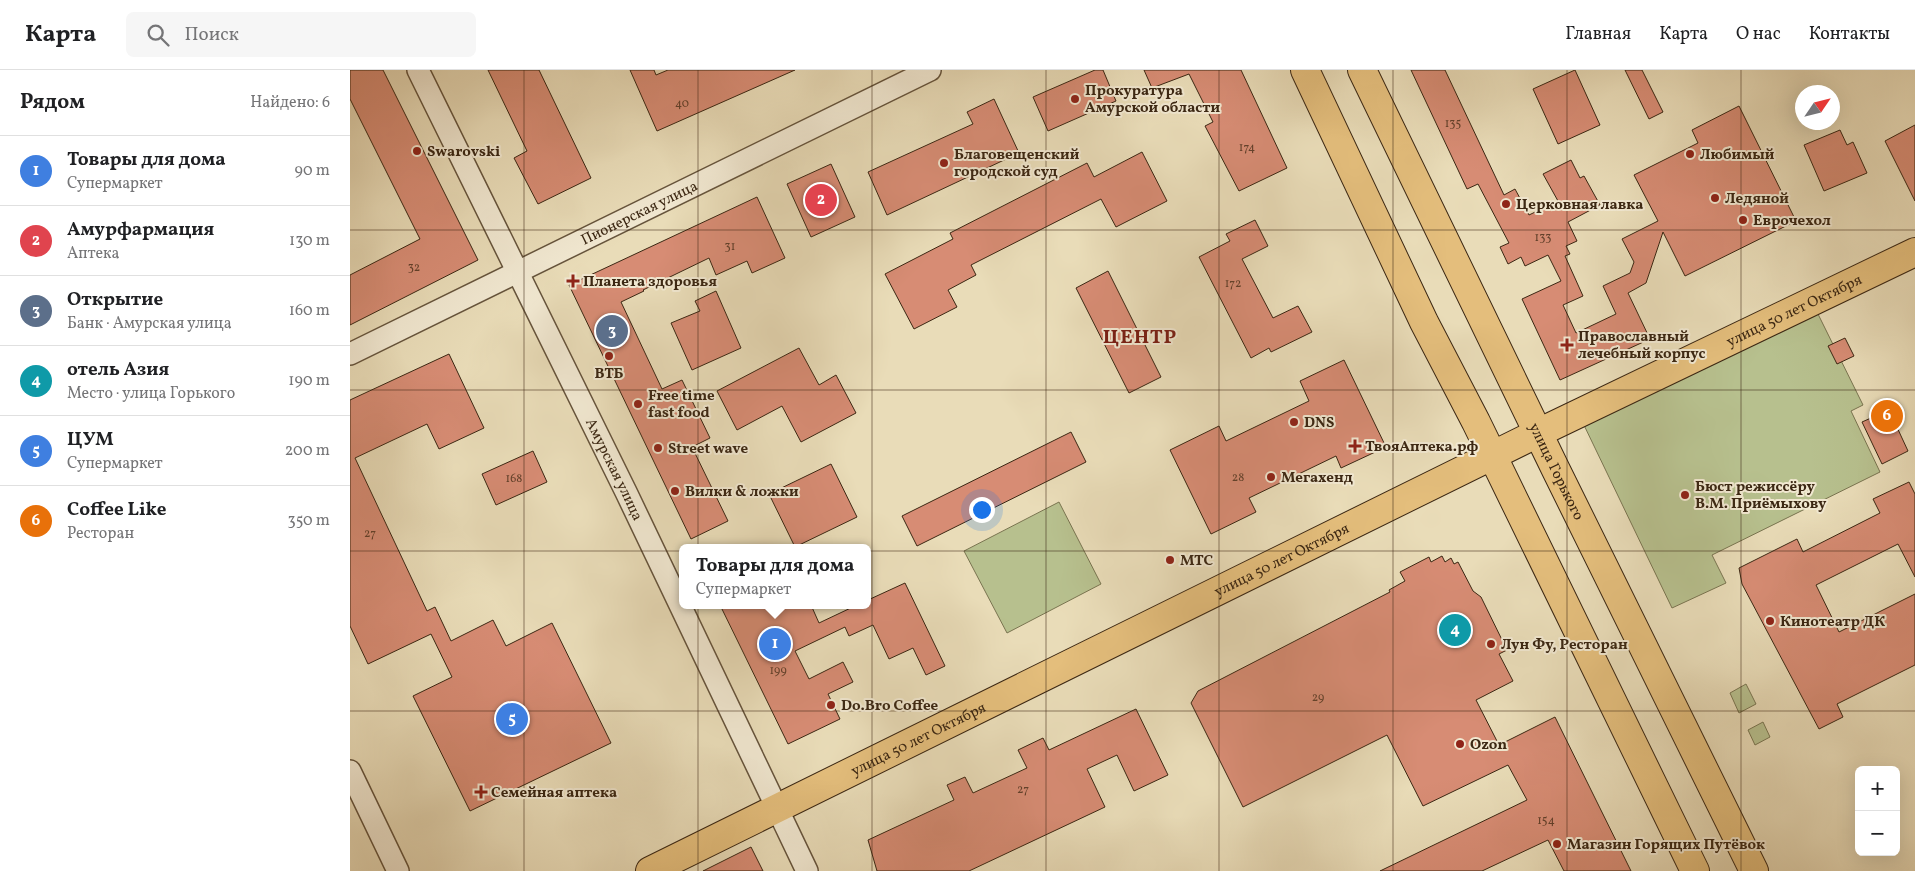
<!DOCTYPE html>
<html lang="ru">
<head>
<meta charset="utf-8">
<style>
  :root { --surface:#fff; --page:#f6f6f6; --text:#202124; --muted:#757577; --line:#e0e0e0; --accent:#111827 }
  body { margin:0; font-family:Vollkorn,serif; background:var(--page); color:var(--text) }
  .controls { position:absolute; right:15px; bottom:15px; display:grid; overflow:hidden; border-radius:8px; box-shadow:0 5px 20px #0002 }
  .controls button { width:45px; height:45px; display:grid; place-items:center; padding:0; border:0; border-bottom:1px solid var(--line); background:var(--surface); color:var(--text); font:25px sans-serif }
  .compass { position:absolute; left:1445px; top:15px; width:45px; height:45px; border-radius:50%; background:var(--surface); box-shadow:0 5px 20px #0002; rotate:55deg }
  .you { position:absolute; left:631px; top:439px; width:18px; height:18px; margin:-12px; border:4px solid #fff; border-radius:50%; background:#1a73e8; box-shadow:0 0 0 8px #1a73e833 }
  .badge { display:grid; place-items:center; width:32px; height:32px; border-radius:50%; background:var(--accent); color:#fff; font-size:16px; font-weight:700 }
  .pin { position:absolute; translate:-50% -50%; border:2px solid #fff; box-shadow:0 1px 5px #0006 }
  .popup { position:absolute; left:329px; top:474px; width:192px; height:65px; box-sizing:border-box; display:grid; place-content:center; border-radius:8px; background:var(--surface); filter:drop-shadow(0 1px 4px #0005); font-size:16px; white-space:nowrap; color:var(--muted) }
  .popup b { font-size:19px; color:var(--text) }
  .popup::after { content:''; position:absolute; left:50%; top:100%; margin-left:-10px; border:10px solid transparent; border-top-color:var(--surface) }
  .list { margin:0; padding:0; list-style:none }
  h2 { display:flex; justify-content:space-between; align-items:center; height:65px; margin:0; padding:0 20px; font-size:21px }
  h2 small { font-size:16px; font-weight:400; color:var(--muted) }
  .list li { display:grid; grid-template-columns:32px 1fr auto; gap:15px; align-items:center; box-sizing:border-box; height:70px; padding:0 20px; border-top:1px solid var(--line) }
  .list b { display:block; font-size:19px; white-space:nowrap }
  .list p { margin:0; font-size:16px; white-space:nowrap; color:var(--muted) }
  .list em { font-size:16px; font-style:normal; color:var(--muted) }
  .icon { flex:none; width:28px; height:28px; fill:none; stroke:currentColor; stroke-width:2; stroke-linecap:round; stroke-linejoin:round }
  .map { position:relative; flex:none; width:1565px; height:801px; overflow:hidden }
  header { display:flex; align-items:center; gap:30px; box-sizing:border-box; height:70px; padding:0 25px; background:var(--surface); border-bottom:1px solid var(--line) }
  header strong { font-size:24px }
  nav { display:flex; gap:28px; margin-inline-start:auto; font-size:18px }
  .search { width:350px; height:45px; background:var(--page); display:flex; align-items:center; gap:12px; box-sizing:border-box; padding:0 18px; border-radius:8px; color:var(--muted); font-size:19px }
  main { display:flex }
  aside { flex:1; background:var(--surface) }
  .map>svg:first-child { display:block }
  .green { fill:#b7c08e; stroke:#797450 }
  .building { fill:#d78c74; stroke:#3b2713 }
  .lines { fill:none; stroke-linecap:round; stroke-linejoin:round }
  .minor-casing { stroke:#66543c; stroke-width:24 }
  .major-casing { stroke:#3b2713; stroke-width:30 }
  .minor { stroke:#f1e8d1; stroke-width:21 }
  .major { stroke:#e4be7c; stroke-width:28 }
  .grid { fill:none; stroke:#3b2713; stroke-width:1; stroke-opacity:0.55 }
  .poi-dot { fill:#8f2418; stroke:#f1e8d1; stroke-width:2 }
  .labels { text-anchor:middle; stroke-width:4; stroke-linejoin:round; paint-order:stroke }
  .number-label { font-size:12px; fill:#62402b }
  .poi-label { font-size:15px; font-weight:bold; fill:#3b2713; stroke:#f1e8d1; text-anchor:start }
  .street-label { font-size:15px; fill:#3b2713; stroke:#f1e8d1 }
  .district-label { font-size:20px; font-weight:bold; letter-spacing:1px; fill:#7a1f14; stroke:#f1e8d1 }
</style>
</head>
<body>
<header>
<strong>Карта</strong>
<div class="search"><svg class="icon" aria-label="search" viewBox="0 0 24 24"><circle cx="10" cy="10" r="6"/><path d="M15 15l6 6"/></svg>Поиск</div>
<nav><a>Главная</a><a>Карта</a><a>О нас</a><a>Контакты</a></nav>
</header>
<main>
<aside>
<h2>Рядом<small>Найдено: 6</small></h2>
<ul class="list">
<li><span class="badge" style="background:#3f7fe0">1</span><div><b>Товары для дома</b><p>Супермаркет</p></div><em>90 m</em></li>
<li><span class="badge" style="background:#e0444e">2</span><div><b>Амурфармация</b><p>Аптека</p></div><em>130 m</em></li>
<li><span class="badge" style="background:#5c6f8a">3</span><div><b>Открытие</b><p>Банк · Амурская улица</p></div><em>160 m</em></li>
<li><span class="badge" style="background:#0f9aa8">4</span><div><b>отель Азия</b><p>Место · улица Горького</p></div><em>190 m</em></li>
<li><span class="badge" style="background:#3f7fe0">5</span><div><b>ЦУМ</b><p>Супермаркет</p></div><em>200 m</em></li>
<li><span class="badge" style="background:#e8710a">6</span><div><b>Coffee Like</b><p>Ресторан</p></div><em>350 m</em></li>
</ul>
</aside>
<div class="map">
<svg width="1565" height="801" viewBox="0 0 1565 801">
  <rect width="100%" height="100%" fill="#e9dcb8"/>
  <filter id="stains"><feTurbulence type="fractalNoise" baseFrequency=".004" numOctaves="4"/><feColorMatrix values="0 0 0 0 .2 0 0 0 0 .09 0 0 0 0 .02 0 0 0 .5 -.17"/></filter>
  <radialGradient id="worn" r=".72"><stop offset=".6" stop-color="#630" stop-opacity="0"/><stop offset="1" stop-color="#630" stop-opacity=".3"/></radialGradient>
  <!-- green -->
  <g class="green">
    <polygon points="1466,240 1513,335 1501,341 1530,402 1362,485 1376,513 1322,538 1232,351"/>
    <polygon points="709,432 751,514 657,563 614,481"/>
    <polygon points="1396,614 1406,634 1389,643 1380,623"/>
    <polygon points="1413,652 1420,667 1405,675 1398,660"/>
  </g>
  <!-- building -->
  <g class="building">
    <polygon points="0,0 33,0 128,190 0,255 0,205 70,169 0,29"/>
    <polygon points="138,0 189,0 241,108 188,134 164,88 177,81"/>
    <polygon points="280,0 304,0 306,5 318,0 445,0 307,61"/>
    <polygon points="745,0 753,0 766,31 698,61 683,27"/>
    <polygon points="794,0 891,0 937,98 889,121 855,56 863,52 839,4 802,18"/>
    <polygon points="1061,0 1095,0 1154,125 1165,119 1179,145 1208,131 1193,104 1221,90 1230,108 1234,106 1250,135 1218,152 1227,171 1216,176 1220,184 1215,186 1233,226 1213,235 1226,263 1266,244 1253,216 1280,203 1284,192 1272,169 1308,151 1284,105 1348,73 1342,60 1389,36 1446,151 1335,206 1313,162 1296,213 1278,223 1300,269 1210,310 1172,229 1211,211 1198,185 1175,196 1171,187 1158,194 1150,177 1159,173 1128,114 1117,119"/>
    <polygon points="1225,0 1250,55 1208,74 1183,19"/>
    <polygon points="1275,0 1292,0 1313,42 1299,49"/>
    <polygon points="644,29 669,83 537,145 518,102 623,54 617,42"/>
    <polygon points="1565,55 1565,131 1535,71"/>
    <polygon points="1490,60 1497,75 1503,72 1517,103 1474,121 1454,75"/>
    <polygon points="792,82 817,131 766,157 751,129 621,195 626,205 598,220 607,237 564,259 535,204 603,169 600,163 737,93 744,107"/>
    <polygon points="481,94 505,147 461,167 437,114"/>
    <polygon points="407,127 435,188 402,203 397,191 366,205 359,188 293,220 294,221 271,232 312,319 332,310 360,368 342,377 378,451 341,469 219,215"/>
    <polygon points="905,150 918,176 892,189 923,248 948,236 962,262 921,282 919,278 901,288 849,187 880,171 876,164"/>
    <polygon points="758,201 811,307 779,323 726,218"/>
    <polygon points="366,221 391,278 342,300 321,253 350,241 345,231"/>
    <polygon points="1495,268 1504,286 1487,294 1478,276"/>
    <polygon points="449,278 469,315 486,305 506,343 451,372 432,336 387,360 367,321"/>
    <polygon points="99,284 134,358 89,379 77,354 5,388 77,541 85,537 101,571 143,550 156,576 202,553 261,673 120,741 63,626 102,607 81,564 18,594 0,556 0,330"/>
    <polygon points="994,290 1036,377 991,398 986,386 899,428 906,442 861,464 820,380 869,356 876,371 959,331 950,311"/>
    <polygon points="1539,340 1558,381 1532,394 1512,352"/>
    <polygon points="721,362 736,392 567,476 552,446"/>
    <polygon points="183,381 197,412 146,435 132,404"/>
    <polygon points="481,394 507,447 445,477 419,424"/>
    <polygon points="1559,412 1565,424 1565,507 1548,474 1466,515 1489,562 1565,524 1565,595 1487,634 1493,647 1469,659 1392,514 1389,498 1447,469 1453,482 1530,443 1523,429"/>
    <polygon points="1092,486 1095,492 1101,488 1104,494 1108,492 1123,521 1131,527 1157,580 1149,584 1163,611 1126,630 1149,675 1205,647 1281,801 1214,801 1198,770 1132,801 1030,801 1177,730 1158,695 1073,736 1037,665 893,737 841,633 848,621 1040,522 1039,520 1055,511 1050,502 1079,487 1081,492"/>
    <polygon points="555,513 595,596 576,605 563,578 539,589 523,555 499,566 495,557 445,581 459,609 493,592 503,612 478,624 490,649 438,674 370,535 461,535 469,553 507,535 518,535 518,530"/>
    <polygon points="786,639 818,705 784,721 767,685 737,699 755,737 619,801 527,801 518,770 604,730 597,715 615,707 623,723 677,698 668,680 693,668 699,680"/>
    <polygon points="401,777 413,801 353,801"/>
  </g>
  <g class="lines">
    <!-- minor casing -->
    <g class="minor-casing">
      <g id="minor">
        <path id="s1" d="M68,0L276,422L457,801"/>
        <path id="s2" d="M0,284L580,0"/>
        <polyline points="0,701 48,801"/>
      </g>
    </g>
    <!-- major casing -->
    <g class="major-casing">
      <g id="major">
        <polyline points="955,0 1074,252 1126,352 1345,801"/>
        <path id="s3" d="M1012,0L1206,400L1404,801"/>
        <path id="s4" d="M300,801L1188,363L1565,182"/>
      </g>
    </g>
    <!-- minor -->
    <use href="#minor" class="minor"/>
    <!-- major -->
    <use href="#major" class="major"/>
  </g>
  <!-- grid -->
  <path class="grid" d="M174,0V801M348,0V801M522,0V801M696,0V801M869,0V801M1043,0V801M1217,0V801M1391,0V801M0,160H1565M0,320H1565M0,481H1565M0,641H1565"/>
  <!-- markers -->
  <g class="poi-dot">
    <circle cx="725" cy="29" r="5"/>
    <circle cx="67" cy="81" r="5"/>
    <circle cx="1340" cy="84" r="5"/>
    <circle cx="594" cy="93" r="5"/>
    <circle cx="1365" cy="128" r="5"/>
    <circle cx="1156" cy="134" r="5"/>
    <circle cx="1393" cy="150" r="5"/>
    <path d="M220.5 203.5h5v5h5v5h-5v5h-5v-5h-5v-5h5z"/>
    <path d="M1214.5 267.5h5v5h5v5h-5v5h-5v-5h-5v-5h5z"/>
    <circle cx="259" cy="286" r="5"/>
    <circle cx="288" cy="334" r="5"/>
    <circle cx="944" cy="352" r="5"/>
    <path d="M1002.5 368.5h5v5h5v5h-5v5h-5v-5h-5v-5h5z"/>
    <circle cx="308" cy="378" r="5"/>
    <circle cx="921" cy="407" r="5"/>
    <circle cx="325" cy="421" r="5"/>
    <circle cx="1335" cy="425" r="5"/>
    <circle cx="820" cy="490" r="5"/>
    <circle cx="1420" cy="551" r="5"/>
    <circle cx="1141" cy="574" r="5"/>
    <circle cx="481" cy="635" r="5"/>
    <circle cx="1110" cy="674" r="5"/>
    <path d="M128.5 714.5h5v5h5v5h-5v5h-5v-5h-5v-5h5z"/>
    <circle cx="1207" cy="774" r="5"/>
  </g>
  <g class="labels">
    <!-- number labels -->
    <g class="number-label">
      <text x="332" y="37">40</text>
      <text x="1103" y="57">135</text>
      <text x="897" y="81">174</text>
      <text x="1193" y="171">133</text>
      <text x="380" y="180">31</text>
      <text x="64" y="201">32</text>
      <text x="883" y="217">172</text>
      <text x="888" y="411">28</text>
      <text x="164" y="412">168</text>
      <text x="20" y="467">27</text>
      <text x="428" y="604">199</text>
      <text x="968" y="631">29</text>
      <text x="673" y="723">27</text>
      <text x="1196" y="754">154</text>
    </g>
    <!-- poi labels -->
    <g class="poi-label">
      <text x="735" y="25">Прокуратура<tspan x="735" dy="17">Амурской области</tspan></text>
      <text x="77" y="86">Swarovski</text>
      <text x="604" y="89">Благовещенский<tspan x="604" dy="17">городской суд</tspan></text>
      <text x="1350" y="89">Любимый</text>
      <text x="1375" y="133">Ледяной</text>
      <text x="1166" y="139">Церковная лавка</text>
      <text x="1403" y="155">Еврочехол</text>
      <text x="233" y="216">Планета здоровья</text>
      <text x="1228" y="271">Православный<tspan x="1228" dy="17">лечебный корпус</tspan></text>
      <text x="259" y="308" text-anchor="middle">ВТБ</text>
      <text x="298" y="330">Free time<tspan x="298" dy="17">fast food</tspan></text>
      <text x="954" y="357">DNS</text>
      <text x="1015" y="381">ТвояАптека.рф</text>
      <text x="318" y="383">Street wave</text>
      <text x="931" y="412">Мегахенд</text>
      <text x="1345" y="421">Бюст режиссёру<tspan x="1345" dy="17">В.М. Приёмыхову</tspan></text>
      <text x="335" y="426">Вилки &amp; ложки</text>
      <text x="830" y="495">МТС</text>
      <text x="1430" y="556">Кинотеатр ДК</text>
      <text x="1151" y="579">Лун Фу, Ресторан</text>
      <text x="491" y="640">Do.Bro Coffee</text>
      <text x="1120" y="679">Ozon</text>
      <text x="141" y="727">Семейная аптека</text>
      <text x="1217" y="779">Магазин Горящих Путёвок</text>
    </g>
    <!-- street labels -->
    <g class="street-label">
      <text dy="5" stroke="none"><textPath href="#s2" startOffset="322">Пионерская улица</textPath></text>
      <text dy="5" stroke="none"><textPath href="#s4" startOffset="1274">улица 50 лет Октября</textPath></text>
      <text dy="5" stroke="none"><textPath href="#s1" startOffset="445">Амурская улица</textPath></text>
      <text dy="5" stroke="none"><textPath href="#s3" startOffset="446">улица Горького</textPath></text>
      <text dy="5" stroke="none"><textPath href="#s4" startOffset="704">улица 50 лет Октября</textPath></text>
      <text dy="5" stroke="none"><textPath href="#s4" startOffset="299">улица 50 лет Октября</textPath></text>
    </g>
    <!-- district labels -->
    <g class="district-label">
      <text x="790" y="273">ЦЕНТР</text>
    </g>
  </g>
  <rect width="100%" height="100%" filter="url(#stains)"/>
  <rect width="100%" height="100%" fill="url(#worn)"/>
</svg>
<div class="controls">
<button>+</button>
<button>−</button>
</div>
<svg class="compass" viewBox="-18 -18 36 36"><path d="M0-13l5 13h-10z" fill="#e53935"/><path d="M0 13l5-13h-10z" fill="#757577"/></svg>
<div class="you"></div>
<div class="pin badge" style="left:425px;top:574px;background:#3f7fe0">1</div>
<div class="popup"><b>Товары для дома</b>Супермаркет</div>
<div class="pin badge" style="left:471px;top:130px;background:#e0444e">2</div>
<div class="pin badge" style="left:262px;top:261px;background:#5c6f8a">3</div>
<div class="pin badge" style="left:1105px;top:560px;background:#0f9aa8">4</div>
<div class="pin badge" style="left:162px;top:649px;background:#3f7fe0">5</div>
<div class="pin badge" style="left:1537px;top:346px;background:#e8710a">6</div>
</div>
</main>
</body>
</html>
